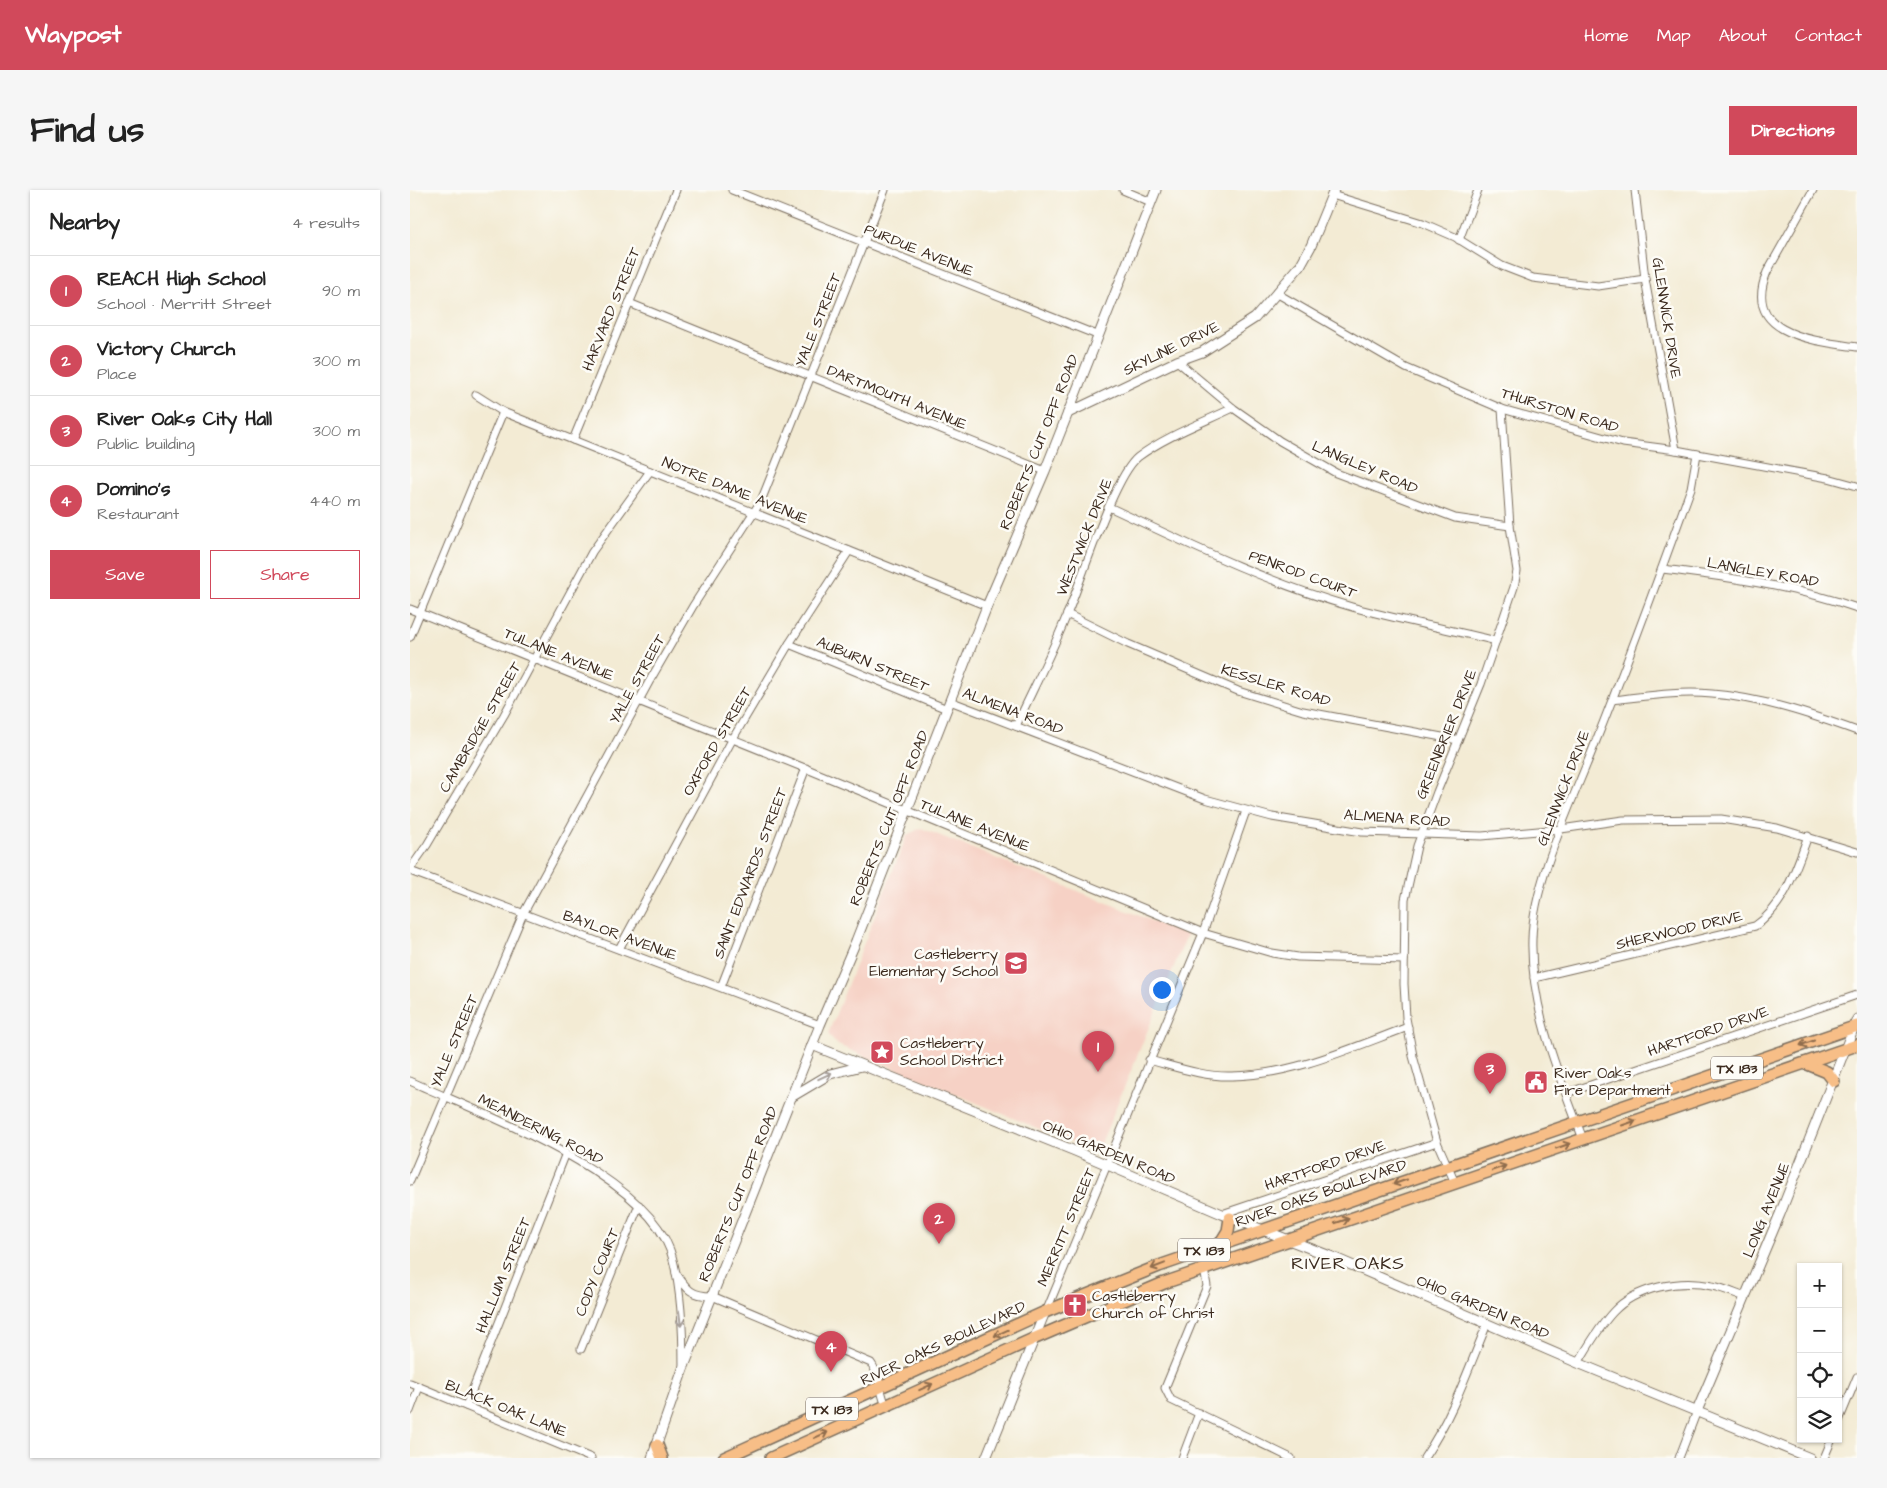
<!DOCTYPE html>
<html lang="en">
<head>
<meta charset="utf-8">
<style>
  :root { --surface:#fff; --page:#f6f6f6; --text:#222; --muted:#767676; --line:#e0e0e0; --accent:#d1495b }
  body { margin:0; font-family:"Architects Daughter",sans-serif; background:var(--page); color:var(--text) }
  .controls { position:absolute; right:15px; bottom:15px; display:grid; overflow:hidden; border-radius:0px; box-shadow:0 1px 4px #0004 }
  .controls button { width:45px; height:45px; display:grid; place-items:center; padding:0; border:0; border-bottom:1px solid var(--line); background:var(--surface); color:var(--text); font:25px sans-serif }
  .you { position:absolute; left:751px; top:799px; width:18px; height:18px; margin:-12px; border:4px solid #fff; border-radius:50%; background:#1a73e8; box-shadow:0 0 0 8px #1a73e833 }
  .badge { display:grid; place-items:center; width:32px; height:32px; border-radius:50%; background:var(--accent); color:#fff; font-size:16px; font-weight:700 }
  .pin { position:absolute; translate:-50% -41px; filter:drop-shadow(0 1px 2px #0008) }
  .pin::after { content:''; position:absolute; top:26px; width:18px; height:15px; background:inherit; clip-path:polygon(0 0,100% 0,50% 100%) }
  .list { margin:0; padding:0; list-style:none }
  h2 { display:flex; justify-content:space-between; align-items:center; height:65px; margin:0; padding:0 20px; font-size:21px }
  h2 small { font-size:16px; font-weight:400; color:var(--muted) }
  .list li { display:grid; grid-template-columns:32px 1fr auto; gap:15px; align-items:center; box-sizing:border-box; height:70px; padding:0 20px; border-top:1px solid var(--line) }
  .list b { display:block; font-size:19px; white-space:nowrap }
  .list p { margin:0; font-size:16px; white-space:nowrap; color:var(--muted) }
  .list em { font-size:16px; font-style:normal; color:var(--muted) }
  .actions { display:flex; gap:10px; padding:15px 20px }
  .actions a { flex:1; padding:11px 0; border:1px solid var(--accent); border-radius:0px; text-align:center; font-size:18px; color:var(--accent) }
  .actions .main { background:var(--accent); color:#fff }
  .icon { flex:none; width:28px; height:28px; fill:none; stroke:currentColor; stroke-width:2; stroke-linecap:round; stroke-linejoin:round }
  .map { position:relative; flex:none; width:1447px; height:1268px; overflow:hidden; border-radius:0px }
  header { display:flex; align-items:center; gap:30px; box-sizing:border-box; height:70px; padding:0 25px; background:var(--accent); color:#fff }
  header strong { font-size:24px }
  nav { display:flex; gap:28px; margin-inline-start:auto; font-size:18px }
  .intro { display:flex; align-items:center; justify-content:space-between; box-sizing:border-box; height:120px; padding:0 30px }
  h1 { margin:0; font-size:35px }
  .button { padding:12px 22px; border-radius:0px; background:var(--accent); color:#fff; font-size:18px; font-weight:700 }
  main { display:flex; gap:30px; padding:0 30px }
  aside { flex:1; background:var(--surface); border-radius:0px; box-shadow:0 1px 4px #0004 }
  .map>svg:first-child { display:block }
  .built { fill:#f6d1c5 }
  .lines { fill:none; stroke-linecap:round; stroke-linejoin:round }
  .minor-casing { stroke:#7b6e5e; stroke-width:9 }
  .tertiary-casing { stroke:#7b6e5e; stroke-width:11 }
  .primary-casing { stroke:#7b6e5e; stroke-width:14 }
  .minor { stroke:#fff; stroke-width:7 }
  .tertiary { stroke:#fff; stroke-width:9 }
  .primary { stroke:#f7be87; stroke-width:11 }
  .oneway { stroke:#906d4d }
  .oneway2 { stroke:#a79f9a }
  .labels { text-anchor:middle; stroke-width:5; stroke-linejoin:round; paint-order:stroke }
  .shield { fill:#fdfcf7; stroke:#75695f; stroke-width:1 }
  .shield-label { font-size:14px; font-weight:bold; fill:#3b2a1e }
  .street-label { font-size:15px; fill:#3b2a1e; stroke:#fdfcf7 }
  .poi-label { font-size:15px; fill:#3b2a1e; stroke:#fdfcf7; text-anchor:start }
  .quarter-label { font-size:18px; letter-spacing:1px; fill:#3b2a1e; stroke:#fdfcf7 }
</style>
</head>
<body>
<header>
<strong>Waypost</strong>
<nav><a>Home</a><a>Map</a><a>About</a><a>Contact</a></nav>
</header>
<div class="intro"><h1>Find us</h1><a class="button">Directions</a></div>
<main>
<aside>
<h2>Nearby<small>4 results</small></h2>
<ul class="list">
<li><span class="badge">1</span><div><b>REACH High School</b><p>School · Merritt Street</p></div><em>90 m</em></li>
<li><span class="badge">2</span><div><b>Victory Church</b><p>Place</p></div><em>300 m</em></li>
<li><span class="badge">3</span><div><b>River Oaks City Hall</b><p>Public building</p></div><em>300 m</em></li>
<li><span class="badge">4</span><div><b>Domino's</b><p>Restaurant</p></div><em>440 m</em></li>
</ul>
<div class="actions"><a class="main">Save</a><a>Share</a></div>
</aside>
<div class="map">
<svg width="1447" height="1268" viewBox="0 0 1447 1268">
  <rect width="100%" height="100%" fill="#fdfcf7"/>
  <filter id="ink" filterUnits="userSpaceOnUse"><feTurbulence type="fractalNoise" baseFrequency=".02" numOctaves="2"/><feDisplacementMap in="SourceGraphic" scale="10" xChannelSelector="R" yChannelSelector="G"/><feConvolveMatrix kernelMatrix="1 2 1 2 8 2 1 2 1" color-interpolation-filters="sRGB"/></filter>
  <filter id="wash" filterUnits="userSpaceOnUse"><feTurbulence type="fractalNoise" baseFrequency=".0096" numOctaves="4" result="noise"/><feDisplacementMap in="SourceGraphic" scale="20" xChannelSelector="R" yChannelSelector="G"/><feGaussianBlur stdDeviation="1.12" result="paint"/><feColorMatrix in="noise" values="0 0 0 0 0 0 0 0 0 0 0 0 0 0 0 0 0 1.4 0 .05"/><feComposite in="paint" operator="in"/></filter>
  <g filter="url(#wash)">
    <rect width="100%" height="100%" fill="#f3ebd4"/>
    <!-- built -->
    <polygon class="built" points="511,638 777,745 687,963 428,855 418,844 497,645"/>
  </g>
  <g filter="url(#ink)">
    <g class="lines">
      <!-- minor casing -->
      <g class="minor-casing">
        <g id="minor">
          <polyline points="322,0 687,145"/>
          <polyline points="713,0 741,12"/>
          <polyline points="1225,0 1235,89 1266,260"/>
          <path d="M1403,0L1357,82C1331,145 1405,151 1447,157"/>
          <polyline points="922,5 1013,33 1045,47 1092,76 1123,88 1188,96 1235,89"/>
          <polyline points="1049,50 1068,0"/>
          <polyline points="868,104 996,178 1092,219 1213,253 1266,260 1418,288 1447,296"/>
          <polyline points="219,113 635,281"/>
          <polyline points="767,171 823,218 870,251 926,283 1045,328 1100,336"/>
          <polyline points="66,205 93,222 577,416"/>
          <polyline points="163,250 266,0"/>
          <path d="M699,317C778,354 858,393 942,417C989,430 1038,439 1086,451"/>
          <path d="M1252,379C1318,387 1384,396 1447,418"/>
          <polyline points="0,419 402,581 793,743 862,763 888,767 994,770"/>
          <polyline points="657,424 718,454 828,501 893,521 1048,550"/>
          <polyline points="0,447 93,222"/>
          <polyline points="379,454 537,519"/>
          <path d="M1203,510C1236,506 1269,501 1302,504C1352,508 1400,524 1447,541"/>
          <polyline points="540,511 795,609 862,627 952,642 1072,646 1151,639 1213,630 1311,629 1367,638 1447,662"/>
          <path d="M606,536C623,499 643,461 658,422C672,389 704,286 728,267C756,246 792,233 823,218"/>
          <polyline points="0,679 17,655 94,525 182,362 240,281"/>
          <polyline points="0,681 410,835"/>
          <polyline points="209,759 322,550 379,454 439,361"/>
          <path d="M1124,788L1345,736C1375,716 1386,678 1398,646"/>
          <polyline points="311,797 396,578"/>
          <path d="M739,870C766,877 794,887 822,886C883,885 941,858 998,837"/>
          <path d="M0,891C72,924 232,982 260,1060C271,1092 273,1143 273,1177"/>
          <polyline points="1157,903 1447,805"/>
          <path d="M1173,949C1149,886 1120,817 1122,749C1123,692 1163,610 1184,556C1218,471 1250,384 1281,298L1287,264"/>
          <polyline points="0,991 113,724 239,492 283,416 351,311 475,0"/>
          <polyline points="1045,993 1027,952 1003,866 996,828 994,794 995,710 1007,656 1027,602 1071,494 1104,397 1107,381 1100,336 1092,219"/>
          <polyline points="812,1024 1027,952"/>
          <polyline points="794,1079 797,1096 755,1198 761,1210 881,1268"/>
          <path d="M266,1083C277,1100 282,1106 302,1106L461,1173C469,1183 470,1202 476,1216"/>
          <polyline points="636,1122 793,743 836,621"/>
          <polyline points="171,1159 229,1015"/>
          <path d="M1168,1173C1179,1155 1189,1137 1203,1122C1226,1097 1270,1089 1302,1096C1313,1098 1324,1103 1335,1107"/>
          <polyline points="0,1193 181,1268"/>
          <polyline points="56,1216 156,963"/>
          <polyline points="0,1221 9,1197"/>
          <polyline points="1428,1233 1447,1187"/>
          <polyline points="772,1268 789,1223"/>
          <path d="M1014,1268C1042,1227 1058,1180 1077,1134"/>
          <polyline points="1269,1268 1287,1221"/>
          <polyline points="1414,1268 1422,1249"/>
        </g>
      </g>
      <!-- tertiary casing -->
      <g class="tertiary-casing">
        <g id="tertiary">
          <polyline points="658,223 767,171 792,162 845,128 890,76 901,56 924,0"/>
          <polyline points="402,855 665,961 812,1024 925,1068 1168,1173 1400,1268"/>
          <polyline points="383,906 420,884 452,876"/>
          <polyline points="1287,1221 1370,1024 1447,829"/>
          <polyline points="242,1268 273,1179 410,835 446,751 577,416 635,281 746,0"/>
          <polyline points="576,1268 635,1122"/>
        </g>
      </g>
      <!-- primary casing -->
      <g class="primary-casing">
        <g id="primary">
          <polyline points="1395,873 1417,882 1424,891"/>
          <polyline points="810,1054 818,1041 820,1028"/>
          <polyline points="247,1255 252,1268"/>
          <polyline points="314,1268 635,1122 749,1076 1447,836"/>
          <polyline points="361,1268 623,1149 754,1093 1447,855"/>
        </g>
      </g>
      <!-- minor -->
      <use href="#minor" class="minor"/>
      <!-- tertiary -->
      <use href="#tertiary" class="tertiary"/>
      <!-- primary -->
      <use href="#primary" class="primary"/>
    </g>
    <!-- one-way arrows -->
    <defs><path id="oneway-shaft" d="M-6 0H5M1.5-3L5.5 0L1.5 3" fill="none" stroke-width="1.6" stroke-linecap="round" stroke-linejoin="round" transform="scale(1.25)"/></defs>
    <g class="oneway">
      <use href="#oneway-shaft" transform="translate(1397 853) rotate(161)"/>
      <use href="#oneway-shaft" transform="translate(1219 933) rotate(-19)"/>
      <use href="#oneway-shaft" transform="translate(1153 956) rotate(-19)"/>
      <use href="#oneway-shaft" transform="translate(1089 978) rotate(-19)"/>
      <use href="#oneway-shaft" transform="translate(990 992) rotate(161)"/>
      <use href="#oneway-shaft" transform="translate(932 1031) rotate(-18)"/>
      <use href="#oneway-shaft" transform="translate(748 1076) rotate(159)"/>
      <use href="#oneway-shaft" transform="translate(591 1143) rotate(155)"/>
      <use href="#oneway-shaft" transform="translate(516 1197) rotate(-25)"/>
      <use href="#oneway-shaft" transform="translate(411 1245) rotate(-24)"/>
    </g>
    <g class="oneway2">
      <use href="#oneway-shaft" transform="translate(415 886) rotate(-25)"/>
      <use href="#oneway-shaft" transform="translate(270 1129) rotate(83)"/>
    </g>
  </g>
  <!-- icons -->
  <defs>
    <g id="school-square" transform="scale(1.25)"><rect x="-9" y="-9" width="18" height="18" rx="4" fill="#d1495b" stroke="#fdfcf7"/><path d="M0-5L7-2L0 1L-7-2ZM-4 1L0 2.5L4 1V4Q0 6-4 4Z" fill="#fff"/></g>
    <g id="sight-square" transform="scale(1.25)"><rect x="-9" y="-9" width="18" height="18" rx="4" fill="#d1495b" stroke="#fdfcf7"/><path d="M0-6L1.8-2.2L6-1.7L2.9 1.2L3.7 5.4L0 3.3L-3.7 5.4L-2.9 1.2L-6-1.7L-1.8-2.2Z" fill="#fff"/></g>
    <g id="civic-square" transform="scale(1.25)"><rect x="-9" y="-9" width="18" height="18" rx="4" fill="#d1495b" stroke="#fdfcf7"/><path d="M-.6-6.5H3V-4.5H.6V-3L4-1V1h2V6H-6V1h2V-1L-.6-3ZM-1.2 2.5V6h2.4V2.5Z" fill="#fff"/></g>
    <g id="church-square" transform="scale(1.25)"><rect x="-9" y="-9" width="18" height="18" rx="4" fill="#d1495b" stroke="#fdfcf7"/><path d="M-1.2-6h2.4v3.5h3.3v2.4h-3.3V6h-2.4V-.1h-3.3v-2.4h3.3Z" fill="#fff"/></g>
  </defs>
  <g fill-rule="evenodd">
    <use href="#school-square" x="606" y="773"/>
    <use href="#sight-square" x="472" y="862"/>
    <use href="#civic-square" x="1126" y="892"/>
    <use href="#church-square" x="665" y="1115"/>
  </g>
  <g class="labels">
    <!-- shield labels -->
    <g class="shield">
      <rect x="1301" y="866.5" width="52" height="23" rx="4"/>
      <rect x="768" y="1048.5" width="52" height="23" rx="4"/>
      <rect x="396" y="1207.5" width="52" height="23" rx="4"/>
    </g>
    <g class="shield-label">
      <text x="1327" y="883">TX 183</text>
      <text x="794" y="1065">TX 183</text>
      <text x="422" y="1224">TX 183</text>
    </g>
    <!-- street labels -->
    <g class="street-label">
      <text transform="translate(509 60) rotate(22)" y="5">PURDUE AVENUE</text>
      <text transform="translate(201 119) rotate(-68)" y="5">HARVARD STREET</text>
      <text transform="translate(1257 128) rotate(81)" y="5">GLENWICK DRIVE</text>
      <text transform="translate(408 130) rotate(-68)" y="5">YALE STREET</text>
      <text transform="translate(761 158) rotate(-26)" y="5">SKYLINE DRIVE</text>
      <text transform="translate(487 207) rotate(22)" y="5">DARTMOUTH AVENUE</text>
      <text transform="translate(1150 220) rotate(17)" y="5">THURSTON ROAD</text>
      <text transform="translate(629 252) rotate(-68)" y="5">ROBERTS CUT OFF ROAD</text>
      <text transform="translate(955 277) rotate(23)" y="5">LANGLEY ROAD</text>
      <text transform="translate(325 300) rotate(22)" y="5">NOTRE DAME AVENUE</text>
      <text transform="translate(674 347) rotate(-68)" y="5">WESTWICK DRIVE</text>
      <text transform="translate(1353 382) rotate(10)" y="5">LANGLEY ROAD</text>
      <text transform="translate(893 384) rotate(20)" y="5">PENROD COURT</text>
      <text transform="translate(149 464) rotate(22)" y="5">TULANE AVENUE</text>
      <text transform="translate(463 474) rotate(23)" y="5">AUBURN STREET</text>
      <text transform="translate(227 489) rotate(-61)" y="5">YALE STREET</text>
      <text transform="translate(866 495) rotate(17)" y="5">KESSLER ROAD</text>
      <text transform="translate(603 521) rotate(21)" y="5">ALMENA ROAD</text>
      <text transform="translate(70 537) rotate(-60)" y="5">CAMBRIDGE STREET</text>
      <text transform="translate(1036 544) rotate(-68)" y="5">GREENBRIER DRIVE</text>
      <text transform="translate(307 551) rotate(-60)" y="5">OXFORD STREET</text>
      <text transform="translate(1153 598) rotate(-69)" y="5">GLENWICK DRIVE</text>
      <text transform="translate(479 628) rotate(-68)" y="5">ROBERTS CUT OFF ROAD</text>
      <text transform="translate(987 628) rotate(4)" y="5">ALMENA ROAD</text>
      <text transform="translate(565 635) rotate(22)" y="5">TULANE AVENUE</text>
      <text transform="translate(340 683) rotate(-69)" y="5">SAINT EDWARDS STREET</text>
      <text transform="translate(1269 740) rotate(-13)" y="5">SHERWOOD DRIVE</text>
      <text transform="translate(210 745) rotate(20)" y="5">BAYLOR AVENUE</text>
      <text transform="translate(1298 841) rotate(-19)" y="5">HARTFORD DRIVE</text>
      <text transform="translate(44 851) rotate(-67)" y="5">YALE STREET</text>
      <text transform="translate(131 939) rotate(27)" y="5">MEANDERING ROAD</text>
      <text transform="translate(699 962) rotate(23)" y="5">OHIO GARDEN ROAD</text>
      <text transform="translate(915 975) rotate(-19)" y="5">HARTFORD DRIVE</text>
      <text transform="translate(911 1003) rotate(-19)" y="5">RIVER OAKS BOULEVARD</text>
      <text transform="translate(328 1004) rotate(-68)" y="5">ROBERTS CUT OFF ROAD</text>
      <text transform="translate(1356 1020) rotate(-68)" y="5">LONG AVENUE</text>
      <text transform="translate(656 1037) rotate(-67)" y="5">MERRITT STREET</text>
      <text transform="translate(187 1082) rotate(-68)" y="5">CODY COURT</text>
      <text transform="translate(93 1085) rotate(-68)" y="5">HALLUM STREET</text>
      <text transform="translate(1073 1117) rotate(23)" y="5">OHIO GARDEN ROAD</text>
      <text transform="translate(533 1153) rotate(-25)" y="5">RIVER OAKS BOULEVARD</text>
      <text transform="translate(96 1218) rotate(22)" y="5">BLACK OAK LANE</text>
    </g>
    <!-- poi labels -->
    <g class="poi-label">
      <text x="588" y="769" text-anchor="end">Castleberry<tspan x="588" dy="17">Elementary School</tspan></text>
      <text x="490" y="858">Castleberry<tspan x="490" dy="17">School District</tspan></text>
      <text x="1144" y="888">River Oaks<tspan x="1144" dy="17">Fire Department</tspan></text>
      <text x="682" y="1111">Castleberry<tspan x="682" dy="17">Church of Christ</tspan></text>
    </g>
    <!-- quarter labels -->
    <g class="quarter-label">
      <text x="938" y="1079">RIVER OAKS</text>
    </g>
  </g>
</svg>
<div class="controls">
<button>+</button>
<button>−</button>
<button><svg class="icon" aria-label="locate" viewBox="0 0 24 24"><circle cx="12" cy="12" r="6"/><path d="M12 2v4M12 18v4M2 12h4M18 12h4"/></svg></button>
<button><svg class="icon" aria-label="layers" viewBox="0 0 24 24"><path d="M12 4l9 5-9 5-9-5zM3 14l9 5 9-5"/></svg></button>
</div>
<div class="you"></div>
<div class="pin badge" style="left:688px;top:882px">1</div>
<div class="pin badge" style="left:529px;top:1054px">2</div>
<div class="pin badge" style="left:1080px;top:904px">3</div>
<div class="pin badge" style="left:421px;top:1182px">4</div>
</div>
</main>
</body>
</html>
